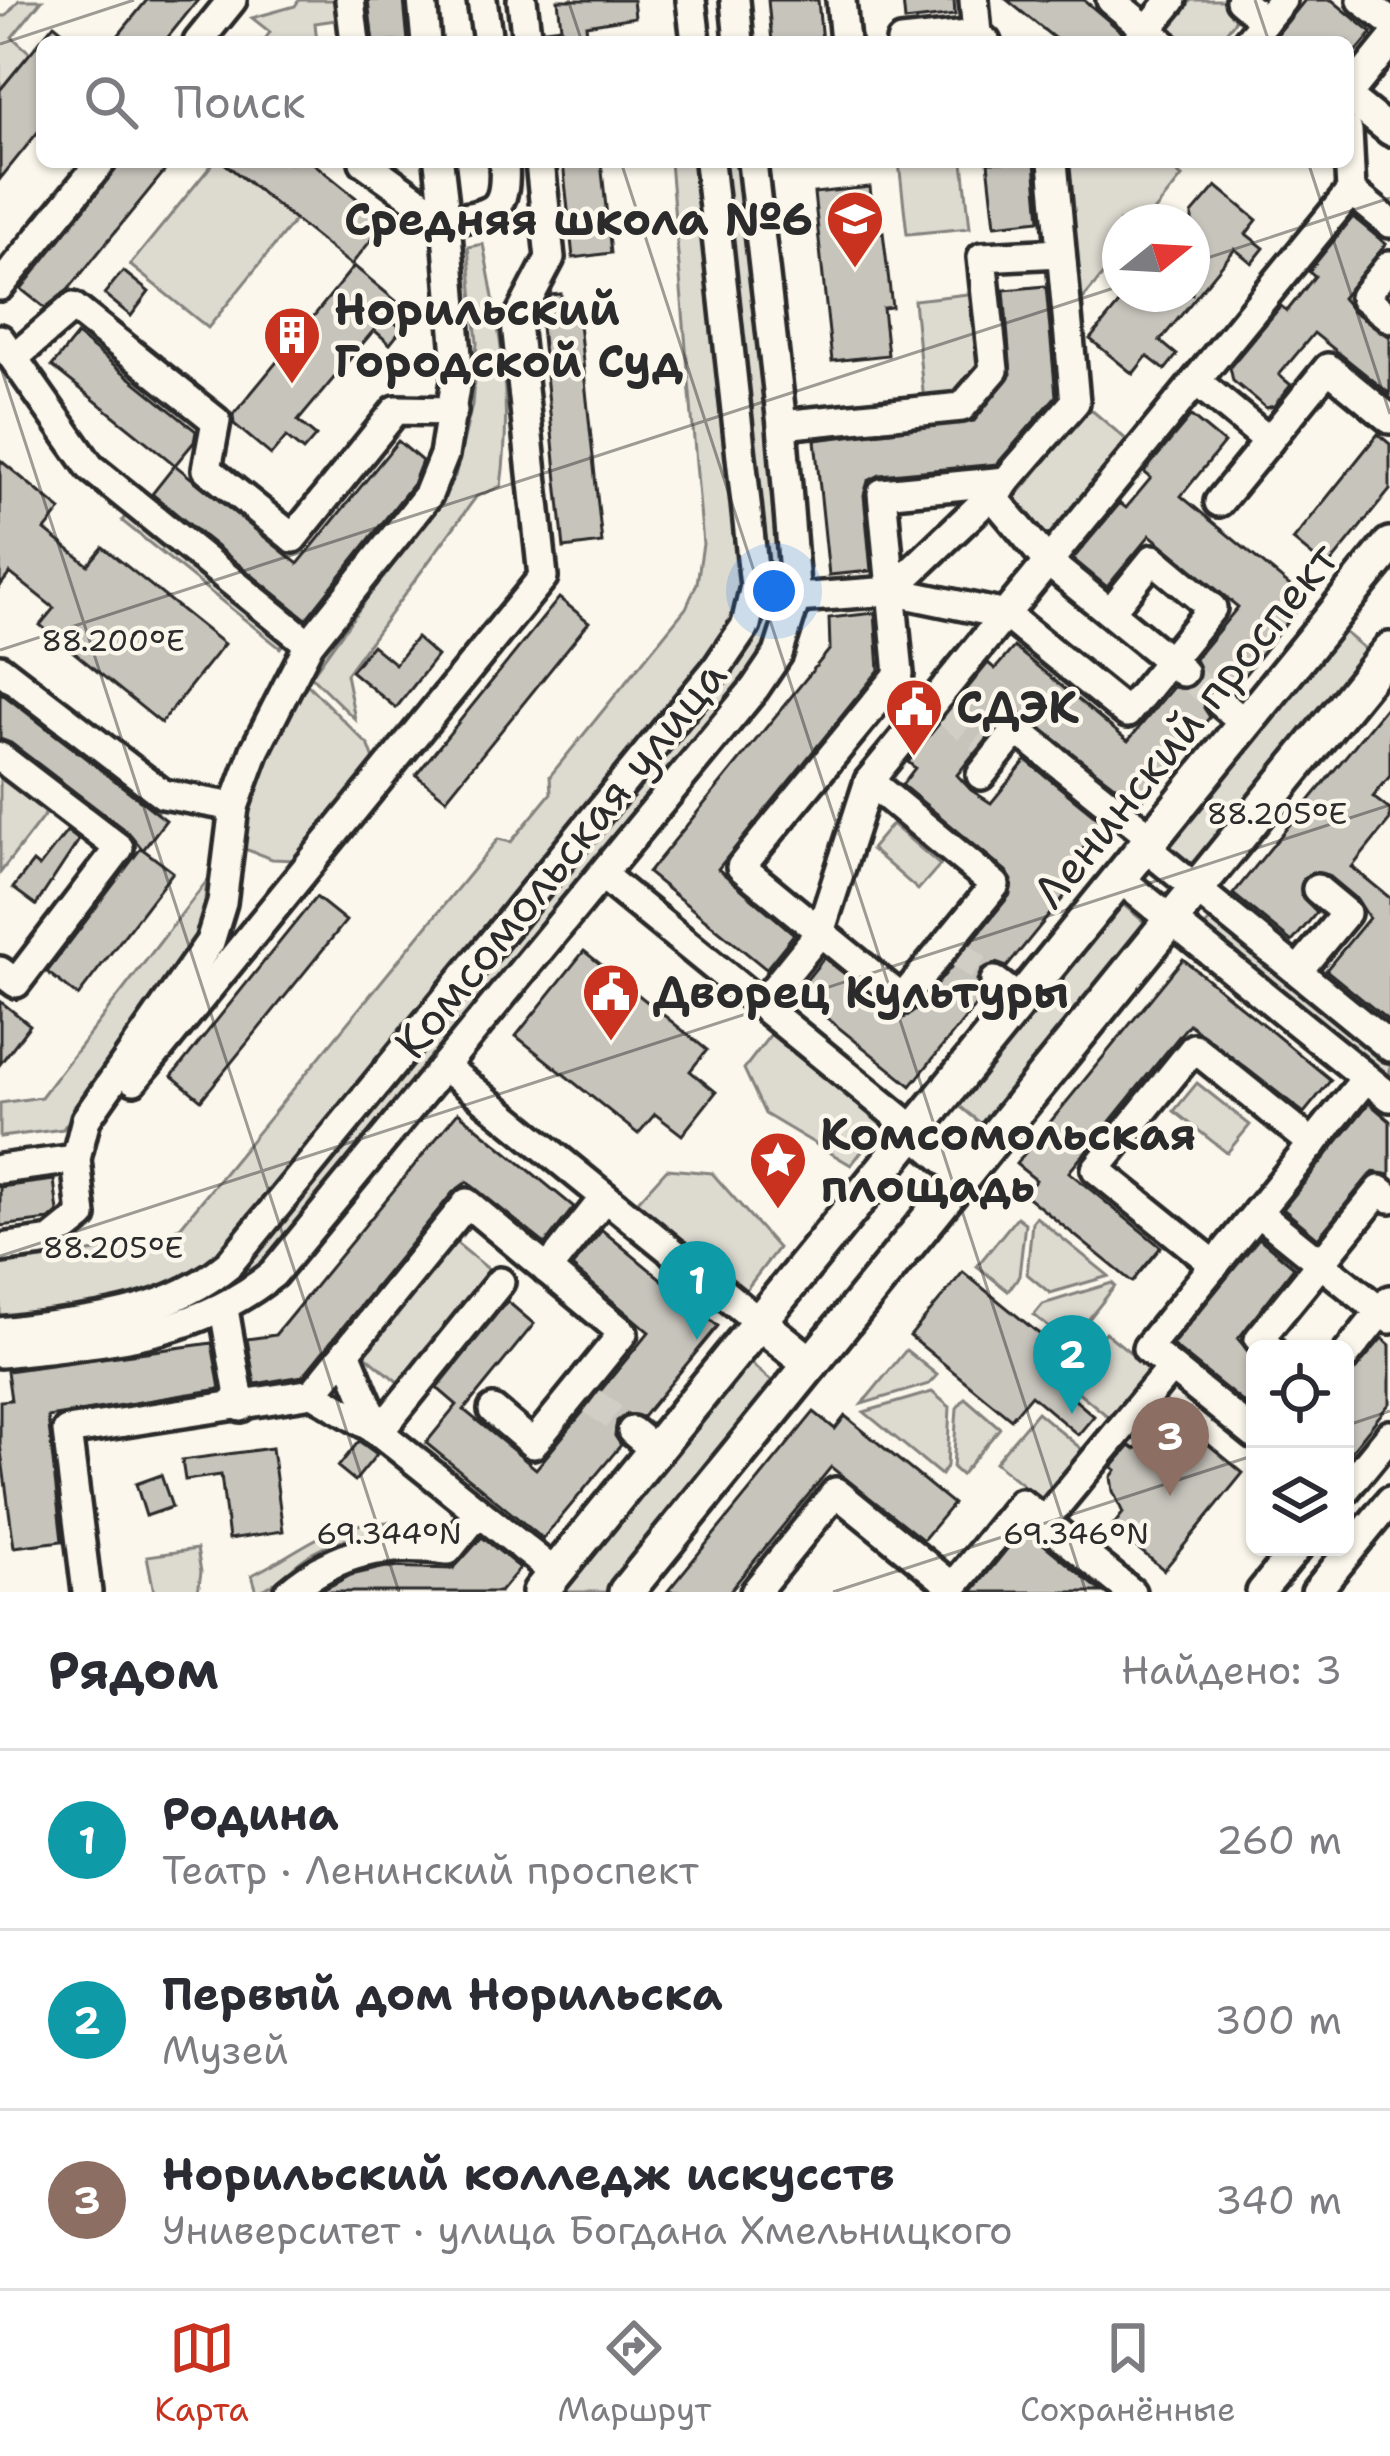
<!DOCTYPE html>
<html lang="ru">
<head>
<meta charset="utf-8">
<style>
  :root { --surface:#fff; --page:#f2f2f3; --text:#2b2b33; --muted:#7c7c81; --line:#e1e1e2; --accent:#c8321e }
  body { margin:0; font-family:"Shantell Sans",sans-serif; background:var(--page); color:var(--text) }
  .controls { position:absolute; right:36px; bottom:36px; display:grid; overflow:hidden; border-radius:18px; box-shadow:0 3px 9px #0004 }
  .controls button { width:108px; height:108px; display:grid; place-items:center; padding:0; border:0; border-bottom:3px solid var(--line); background:var(--surface); color:var(--text); font:60px sans-serif }
  .compass { position:absolute; left:1102px; top:204px; width:108px; height:108px; border-radius:50%; background:var(--surface); box-shadow:0 3px 9px #0004; rotate:72deg }
  .you { position:absolute; left:774px; top:591px; width:42px; height:42px; margin:-30px; border:9px solid #fff; border-radius:50%; background:#1a73e8; box-shadow:0 0 0 18px #1a73e833 }
  .badge { display:grid; place-items:center; width:78px; height:78px; border-radius:50%; background:var(--accent); color:#fff; font-size:39px; font-weight:700 }
  .pin { position:absolute; translate:-50% -99px; filter:drop-shadow(0 3px 6px #0008) }
  .pin::after { content:''; position:absolute; top:63px; width:42px; height:36px; background:inherit; clip-path:polygon(0 0,100% 0,50% 100%) }
  .list { margin:0; padding:0; list-style:none }
  h2 { display:flex; justify-content:space-between; align-items:center; height:156px; margin:0; padding:0 48px; font-size:51px }
  h2 small { font-size:39px; font-weight:400; color:var(--muted) }
  .list li { display:grid; grid-template-columns:78px 1fr auto; gap:36px; align-items:center; box-sizing:border-box; height:180px; padding:0 48px; border-top:3px solid var(--line) }
  .list b { display:block; font-size:45px; white-space:nowrap }
  .list p { margin:0; font-size:39px; white-space:nowrap; color:var(--muted) }
  .list em { font-size:39px; font-style:normal; color:var(--muted) }
  .icon { flex:none; width:66px; height:66px; fill:none; stroke:currentColor; stroke-width:2; stroke-linecap:round; stroke-linejoin:round }
  .map { position:relative; flex:none; width:1390px; height:1592px; overflow:hidden }
  .search { position:absolute; background:var(--surface); box-shadow:0 3px 9px #0004; left:36px; right:36px; top:36px; height:132px; display:flex; align-items:center; gap:30px; box-sizing:border-box; padding:0 42px; border-radius:18px; color:var(--muted); font-size:45px }
  .sheet { height:696px; background:var(--surface) }
  nav { display:flex; justify-content:space-around; align-items:center; box-sizing:border-box; height:168px; border-top:3px solid var(--line); background:var(--surface); font-size:33px; color:var(--muted) }
  nav a { display:grid; justify-items:center; gap:6px }
  nav .on { color:var(--accent) }
  .map>svg:first-child { display:block }
  .green { fill:#dddad0; stroke:#84827e; stroke-width:3 }
  .building { fill:#c7c4bc; stroke:#2b2b2b; stroke-width:3 }
  .lines { fill:none; stroke-linecap:round; stroke-linejoin:round }
  .minor-tunnel { stroke:#d1cec5; stroke-width:27; stroke-dasharray:27 14; stroke-linecap:butt }
  .minor-casing { stroke:#2b2b2b; stroke-width:36 }
  .major-casing { stroke:#2b2b2b; stroke-width:42 }
  .minor { stroke:#fbf7ec; stroke-width:27 }
  .major { stroke:#fbf7ec; stroke-width:33 }
  .ticks { fill:none; stroke:#2b2b2b; stroke-width:3; stroke-opacity:0.45 }
  .labels { text-anchor:middle; stroke-width:9; stroke-linejoin:round; paint-order:stroke }
  .poi-label { font-size:45px; font-weight:bold; fill:#2b2b2b; stroke:#fbf7ec; text-anchor:start }
  .street-label { font-size:45px; fill:#2b2b2b; stroke:#fbf7ec }
  .ticks-label { font-size:30px; text-anchor:middle; fill:#2b2b2b; stroke:#fbf7ec; stroke-width:9; stroke-linejoin:round; paint-order:stroke }
</style>
</head>
<body>
<div class="map">
<svg width="1390" height="1592" viewBox="0 0 1390 1592">
  <rect width="100%" height="100%" fill="#fbf7ec"/>
  <filter id="ink" filterUnits="userSpaceOnUse"><feTurbulence type="fractalNoise" baseFrequency=".00833" numOctaves="2"/><feDisplacementMap in="SourceGraphic" scale="24" xChannelSelector="R" yChannelSelector="G"/><feConvolveMatrix kernelMatrix="1 2 1 2 8 2 1 2 1" color-interpolation-filters="sRGB"/></filter>
  <g filter="url(#ink)">
    <!-- green -->
    <g class="green">
      <polygon points="19,0 42,0 12,37 30,53 0,90 0,16 6,16"/>
      <polygon points="299,0 334,0 336,20 315,23 317,42 263,42 270,32 252,18 295,6"/>
      <polygon points="1191,0 1226,0 1242,12 1218,42 1186,42 1169,28"/>
      <polygon points="214,162 223,162 295,220 208,328 130,265"/>
      <path d="M670,162H695L740,578L737,610L724,638L234,1242C167,1306 88,1307 0,1318V1265L151,1243L181,1226L498,839L511,842L551,793L550,776L686,608L697,583L703,544Z"/>
      <polygon points="723,162 741,162 784,573 779,625 752,673 269,1262 212,1302 134,1323 219,1290 255,1257 736,663 760,623 766,574"/>
      <polygon points="899,162 963,162 970,228 907,234"/>
      <polygon points="1059,162 1164,162 1182,177 1146,222 1120,222 1120,254 1074,310"/>
      <path d="M483,244C500,330 513,397 501,486L476,497L346,674L355,719L311,676L455,476L472,405L477,343L468,247Z"/>
      <polygon points="977,293 985,370 963,397 924,402 914,300"/>
      <polygon points="1089,408 1134,446 1055,541 1010,504"/>
      <polygon points="126,515 284,643 280,648 122,521"/>
      <polygon points="1342,630 1369,652 1194,868 1167,845"/>
      <path d="M307,684L369,746L377,768L297,860L272,859L242,848C251,786 277,738 307,684Z"/>
      <polygon points="0,775 47,812 0,873"/>
      <polygon points="892,824 940,865 918,890 871,849"/>
      <polygon points="207,881 201,937 63,1129 0,1137 0,1103 41,1097"/>
      <polygon points="1120,902 1148,925 984,1126 957,1104"/>
      <polygon points="1211,920 1219,921 1390,1061 1390,1086 1204,934 1204,927"/>
      <polygon points="774,1030 886,1121 851,1165 765,1114 744,1069"/>
      <polygon points="1197,1083 1250,1125 1227,1153 1174,1111"/>
      <polygon points="667,1169 712,1173 778,1248 745,1291 636,1203"/>
      <polygon points="1017,1217 1025,1223 1019,1276 1008,1291 977,1266"/>
      <polygon points="1036,1217 1109,1276 1050,1293 1027,1274 1032,1222"/>
      <polygon points="454,1241 492,1272 400,1384 363,1353"/>
      <polygon points="1112,1283 1115,1286 1069,1344 1034,1315 1043,1304"/>
      <polygon points="1105,1332 1151,1369 1111,1419 1065,1381"/>
      <polygon points="906,1350 937,1375 929,1384 862,1404"/>
      <polygon points="748,1361 775,1384 606,1592 561,1592"/>
      <polygon points="932,1392 950,1407 947,1466 941,1475 864,1412"/>
      <polygon points="965,1398 1000,1428 961,1475 953,1468 957,1408"/>
      <polygon points="1037,1412 1085,1452 1043,1502 995,1462"/>
      <path d="M389,1522L399,1530C366,1533 332,1539 305,1558C288,1570 277,1585 257,1592L252,1575C310,1547 319,1524 389,1522Z"/>
      <polygon points="197,1549 201,1572 198,1592 154,1592 147,1556"/>
    </g>
    <!-- building -->
    <g class="building">
      <polygon points="147,0 198,0 164,42 113,42"/>
      <polygon points="368,0 404,0 408,42 373,42"/>
      <polygon points="558,0 633,0 635,17 586,25 588,42 545,42 544,29 561,27"/>
      <polygon points="768,0 818,0 822,42 772,42"/>
      <polygon points="903,0 954,0 955,15 905,21"/>
      <polygon points="1007,0 1084,0 1122,32 1117,42 1059,42"/>
      <polygon points="1305,0 1332,0 1372,33 1348,62 1348,42 1271,42"/>
      <polygon points="54,24 76,42 42,42 42,127 0,179 0,90"/>
      <polygon points="121,162 172,162 68,290 45,308 21,289"/>
      <polygon points="223,162 312,162 386,222 351,265"/>
      <polygon points="563,162 601,162 611,253 573,258"/>
      <polygon points="988,162 1035,162 1040,220 995,225"/>
      <polygon points="1216,186 1257,220 1246,234 1264,248 1252,263 1235,249 1160,341 1177,355 1165,370 1147,356 1133,374 1090,339 1127,294 1192,294 1192,214"/>
      <polygon points="870,187 875,233 883,232 892,307 883,308 888,355 832,361 814,193"/>
      <polygon points="1353,217 1386,244 1342,298 1353,311 1390,337 1390,394 1314,333 1279,375 1291,385 1274,406 1266,408 1233,381 1230,367 1281,306 1287,311 1315,276 1309,271"/>
      <polygon points="354,266 396,301 385,314 402,329 390,344 374,330 298,421 316,436 303,451 286,437 271,455 234,424 233,415 285,352 269,339 281,324 297,337"/>
      <polygon points="123,271 149,292 131,316 104,294"/>
      <polygon points="1046,286 1056,396 997,464 880,475 868,481 864,495 871,571 829,575 815,440 974,421 1011,374 1004,290"/>
      <polygon points="561,294 563,316 578,314 602,543 564,548 540,317 551,295"/>
      <polygon points="77,335 196,431 194,442 175,465 52,366"/>
      <polygon points="1191,416 1224,443 1181,496 1306,599 1233,689 1216,686 1207,692 1204,708 1210,717 1139,804 1012,707 983,742 957,775 971,790 991,803 1026,760 1104,823 1069,866 1081,876 1007,967 996,963 982,969 977,980 984,995 911,1086 796,993 824,958 903,1019 916,1010 1010,895 1012,880 1006,871 902,785 915,768 908,762 988,663 995,669 1014,647 1128,741 1173,687 1188,689 1198,682 1201,674 1195,659 1238,607 1150,535 1107,587 1073,559 1120,503 1126,508 1151,478 1144,472"/>
      <polygon points="1378,434 1390,444 1390,490 1327,568 1293,540"/>
      <polygon points="398,441 422,461 413,484 306,619 152,494 175,465 298,564"/>
      <polygon points="0,460 61,510 45,530 88,565 103,547 224,644 161,723 40,625 54,608 10,573 0,586"/>
      <polygon points="559,598 589,622 446,799 416,775"/>
      <polygon points="875,613 879,670 718,869 794,934 766,969 648,873 830,649 829,618"/>
      <polygon points="416,638 437,656 396,708 351,671 372,645 395,664"/>
      <polygon points="0,692 166,820 143,850 130,834 11,743 0,739"/>
      <polygon points="1390,702 1390,776 1373,797 1390,810 1390,820 1352,867 1390,898 1390,1022 1326,970 1369,918 1357,899 1328,875 1312,872 1303,879 1301,896 1317,912 1292,942 1233,894"/>
      <polygon points="67,831 79,840 36,905 13,888 33,862 39,867"/>
      <polygon points="141,848 173,872 78,996 47,972"/>
      <polygon points="316,897 346,921 201,1100 172,1076"/>
      <polygon points="584,951 707,1050 690,1071 716,1092 682,1135 655,1114 638,1134 516,1036"/>
      <polygon points="1183,959 1331,1080 1304,1113 1189,1024 1069,1172 1161,1247 1132,1282 1024,1194 1036,1180 1016,1164"/>
      <polygon points="0,1001 30,1025 0,1064"/>
      <polygon points="1369,1103 1390,1121 1390,1175 1374,1172 1367,1178 1318,1238 1283,1209"/>
      <polygon points="458,1112 574,1207 545,1244 467,1182 453,1192 303,1376 255,1384 247,1339 275,1335"/>
      <polygon points="54,1180 58,1212 49,1220 0,1226 0,1187"/>
      <polygon points="602,1230 718,1326 643,1417 627,1414 617,1421 615,1436 621,1445 543,1539 426,1443 457,1405 437,1388 507,1301 534,1324 464,1410 536,1469 649,1332 572,1267"/>
      <polygon points="1259,1238 1294,1267 1238,1339 1255,1359 1255,1412 1172,1345"/>
      <polygon points="963,1272 1064,1354 1047,1376 1094,1416 1078,1435 1031,1395 1011,1419 910,1336"/>
      <polygon points="1382,1338 1390,1345 1390,1403 1345,1459 1345,1382"/>
      <polygon points="212,1343 220,1389 48,1417 62,1541 14,1547 0,1444 0,1401 11,1400 7,1371"/>
      <polygon points="814,1412 835,1429 845,1416 953,1504 923,1540 831,1467 729,1592 667,1592"/>
      <polygon points="1191,1430 1243,1473 1164,1570 1112,1527 1123,1513 1113,1491 1111,1477 1116,1470 1112,1467 1130,1446 1134,1449 1152,1443 1174,1451"/>
      <polygon points="359,1441 377,1454 355,1481 338,1467"/>
      <polygon points="272,1448 283,1531 229,1539 221,1475 185,1480 182,1460"/>
      <polygon points="161,1475 172,1507 146,1516 136,1484"/>
      <polygon points="1024,1528 1102,1592 972,1592"/>
      <polygon points="482,1537 520,1568 500,1592 319,1592 351,1575 386,1567 453,1569"/>
    </g>
    <g class="lines">
      <!-- minor-tunnel -->
      <g class="minor-tunnel">
        <polyline points="1184,673 1221,703"/>
        <polyline points="946,712 983,742"/>
        <polyline points="957,952 995,981"/>
        <polyline points="592,1401 632,1431"/>
      </g>
      <!-- minor casing -->
      <g class="minor-casing">
        <g id="minor">
          <polyline points="350,0 355,42"/>
          <polyline points="422,0 426,42"/>
          <polyline points="482,0 488,42"/>
          <polyline points="522,0 527,42"/>
          <polyline points="691,0 696,42"/>
          <polyline points="735,0 739,42"/>
          <polyline points="841,0 845,42"/>
          <polyline points="974,0 977,34 986,42"/>
          <polyline points="1111,0 1162,42"/>
          <polyline points="1240,0 1265,21"/>
          <polyline points="1362,0 1390,22"/>
          <polyline points="198,42 232,0"/>
          <polyline points="901,42 977,34"/>
          <polyline points="1137,42 1172,0"/>
          <polyline points="1247,42 1282,0"/>
          <polyline points="1348,94 1390,42"/>
          <polyline points="1348,97 1390,131"/>
          <polyline points="364,162 446,221"/>
          <polyline points="439,162 446,221"/>
          <polyline points="1351,191 1390,223"/>
          <polyline points="1390,265 1364,297 1390,318"/>
          <polyline points="0,286 101,162"/>
          <polyline points="0,339 90,467 309,644"/>
          <polyline points="14,358 73,307 216,421 207,469 293,538 396,410 453,411"/>
          <polyline points="1196,381 1269,441"/>
          <polyline points="782,425 962,407 994,370 982,257 1060,253"/>
          <polyline points="1006,481 995,499 1048,562 1183,672"/>
          <polyline points="1219,502 1328,368 1390,419"/>
          <polyline points="891,591 1006,481 1075,402 1053,162"/>
          <polyline points="796,598 891,591 1006,615 1127,713 1212,608 1153,559 1110,612"/>
          <polyline points="0,669 163,794 234,807"/>
          <polyline points="1221,703 1245,723"/>
          <polyline points="0,757 119,848 16,983 0,971"/>
          <polyline points="981,775 1017,730 1152,838"/>
          <polyline points="869,781 995,885 902,999 741,867 899,674 882,493 1006,481"/>
          <polyline points="1145,847 1390,1047"/>
          <polyline points="602,875 914,1130"/>
          <polyline points="1119,878 1390,1097"/>
          <polyline points="1298,971 1346,913 1317,889"/>
          <polyline points="995,981 1020,1000"/>
          <polyline points="761,1005 820,932 869,781 1351,191 1348,131"/>
          <polyline points="445,1067 759,1322"/>
          <polyline points="134,1080 543,577 516,323 550,258 540,162"/>
          <polyline points="0,1169 76,1159"/>
          <polyline points="1257,1212 1390,1319"/>
          <path d="M0,1248L51,1241L82,1216L76,1159L86,1119L210,942L222,903L234,807L255,750L309,644L428,495L444,455L458,368L446,221C493,213 507,214 504,162"/>
          <polyline points="1215,1265 1096,1169 1194,1048 1313,1144"/>
          <polyline points="547,1270 605,1197"/>
          <polyline points="224,1309 241,1407"/>
          <path d="M0,1332C81,1321 164,1318 229,1264L716,669L746,625L755,586L709,162"/>
          <polyline points="1271,1349 1259,1339 1380,1190 1390,1198"/>
          <polyline points="346,1352 379,1432"/>
          <path d="M0,1353C101,1341 191,1340 273,1274L755,688L778,654L796,598L782,425L752,162"/>
          <polyline points="1345,1356 1390,1300"/>
          <polyline points="313,1393 467,1203 623,1333 533,1444 493,1410"/>
          <polyline points="632,1431 655,1450"/>
          <polyline points="379,1432 500,1282"/>
          <polyline points="1255,1435 1147,1348 1366,1078"/>
          <polyline points="1345,1490 1390,1435"/>
          <polyline points="1044,1521 1171,1368"/>
          <polyline points="87,1592 67,1431 313,1393 379,1432 555,1573"/>
          <path d="M289,1592C338,1551 386,1542 448,1550L478,1513"/>
          <polyline points="755,1592 836,1492 953,1587"/>
          <polyline points="949,1592 1021,1503 1131,1592"/>
          <polyline points="1261,1592 1298,1547"/>
          <polyline points="1316,1592 1390,1501"/>
        </g>
      </g>
      <!-- major casing -->
      <g class="major-casing">
        <g id="major">
          <polyline points="914,1130 965,1173"/>
          <polyline points="759,1322 811,1364"/>
          <polyline points="540,1592 1390,545"/>
          <polyline points="626,1592 1390,650"/>
        </g>
      </g>
      <!-- minor -->
      <use href="#minor" class="minor"/>
      <!-- major -->
      <use href="#major" class="major"/>
    </g>
  </g>
  <!-- ticks -->
  <path class="ticks" d="M568,0L582,42M1255,0L1269,42M0,44L134,0M621,162L1086,1592M1308,162L1390,414M1192,263L1390,198M0,365L399,1592M0,650L1120,286M0,1256L1390,805M1345,1426L1390,1411M833,1592L1255,1455"/>
  <!-- icons -->
  <defs>
    <g id="school-pin" transform="scale(3)"><path d="M0 17L-7.5 6A9.5 9.5 0 1 1 7.5 6Z" fill="#c8321e" stroke="#fbf7ec"/><path d="M0-5L7-2L0 1L-7-2ZM-4 1L0 2.5L4 1V4Q0 6-4 4Z" fill="#fff"/></g>
    <g id="building-pin" transform="scale(3)"><path d="M0 17L-7.5 6A9.5 9.5 0 1 1 7.5 6Z" fill="#c8321e" stroke="#fbf7ec"/><path d="M-4-6H4V6H1V3H-1V6H-4ZM-2.5-4.3h1.7v1.8h-1.7ZM.8-4.3h1.7v1.8H.8ZM-2.5-1h1.7V.8h-1.7ZM.8-1h1.7V.8H.8Z" fill="#fff"/></g>
    <g id="civic-pin" transform="scale(3)"><path d="M0 17L-7.5 6A9.5 9.5 0 1 1 7.5 6Z" fill="#c8321e" stroke="#fbf7ec"/><path d="M-.6-6.5H3V-4.5H.6V-3L4-1V1h2V6H-6V1h2V-1L-.6-3ZM-1.2 2.5V6h2.4V2.5Z" fill="#fff"/></g>
    <g id="sight-pin" transform="scale(3)"><path d="M0 17L-7.5 6A9.5 9.5 0 1 1 7.5 6Z" fill="#c8321e" stroke="#fbf7ec"/><path d="M0-6L1.8-2.2L6-1.7L2.9 1.2L3.7 5.4L0 3.3L-3.7 5.4L-2.9 1.2L-6-1.7L-1.8-2.2Z" fill="#fff"/></g>
  </defs>
  <g fill-rule="evenodd">
    <use href="#school-pin" x="855" y="219"/>
    <use href="#building-pin" x="292" y="335"/>
    <use href="#civic-pin" x="914" y="707"/>
    <use href="#civic-pin" x="611" y="992"/>
    <use href="#sight-pin" x="778" y="1160"/>
  </g>
  <g class="labels">
    <!-- poi labels -->
    <g class="poi-label">
      <text x="813" y="235" text-anchor="end">Средняя школа №6</text>
      <text x="334" y="325">Норильский<tspan x="334" dy="52">Городской Суд</tspan></text>
      <text x="956" y="723">СДЭК</text>
      <text x="653" y="1008">Дворец Культуры</text>
      <text x="820" y="1150">Комсомольская<tspan x="820" dy="52">площадь</tspan></text>
    </g>
    <!-- street labels -->
    <g class="street-label">
      <text transform="translate(1185 725) rotate(-51)" y="16">Ленинский проспект</text>
      <text transform="translate(560 859) rotate(-51)" y="16">Комсомольская улица</text>
    </g>
  </g>
  <g class="ticks-label">
    <text x="113" y="651">88.200°E</text>
    <text x="1277" y="824">88.205°E</text>
    <text x="113" y="1258">88.205°E</text>
    <text x="389" y="1544">69.344°N</text>
    <text x="1076" y="1544">69.346°N</text>
  </g>
</svg>
<div class="controls">
<button><svg class="icon" aria-label="locate" viewBox="0 0 24 24"><circle cx="12" cy="12" r="6"/><path d="M12 2v4M12 18v4M2 12h4M18 12h4"/></svg></button>
<button><svg class="icon" aria-label="layers" viewBox="0 0 24 24"><path d="M12 4l9 5-9 5-9-5zM3 14l9 5 9-5"/></svg></button>
</div>
<svg class="compass" viewBox="-18 -18 36 36"><path d="M0-13l5 13h-10z" fill="#e53935"/><path d="M0 13l5-13h-10z" fill="#7c7c81"/></svg>
<div class="you"></div>
<div class="pin badge" style="left:697px;top:1340px;background:#0f9aa8">1</div>
<div class="pin badge" style="left:1072px;top:1414px;background:#0f9aa8">2</div>
<div class="pin badge" style="left:1170px;top:1496px;background:#8d6e63">3</div>
<div class="search"><svg class="icon" aria-label="search" viewBox="0 0 24 24"><circle cx="10" cy="10" r="6"/><path d="M15 15l6 6"/></svg>Поиск</div>
</div>
<section class="sheet">
<h2>Рядом<small>Найдено: 3</small></h2>
<ul class="list">
<li><span class="badge" style="background:#0f9aa8">1</span><div><b>Родина</b><p>Театр · Ленинский проспект</p></div><em>260 m</em></li>
<li><span class="badge" style="background:#0f9aa8">2</span><div><b>Первый дом Норильска</b><p>Музей</p></div><em>300 m</em></li>
<li><span class="badge" style="background:#8d6e63">3</span><div><b>Норильский колледж искусств</b><p>Университет · улица Богдана Хмельницкого</p></div><em>340 m</em></li>
</ul>
</section>
<nav>
<a class="on"><svg class="icon" aria-label="map" viewBox="0 0 24 24"><path d="M3 6l6-2 6 2 6-2v14l-6 2-6-2-6 2zM9 4v14M15 6v14"/></svg>Карта</a>
<a><svg class="icon" aria-label="directions" viewBox="0 0 24 24"><path d="M12 3l9 9-9 9-9-9zM9 14v-3h6M13 9l2 2-2 2"/></svg>Маршрут</a>
<a><svg class="icon" aria-label="saved" viewBox="0 0 24 24"><path d="M7 4h10v16l-5-4-5 4z"/></svg>Сохранённые</a>
</nav>
</body>
</html>
